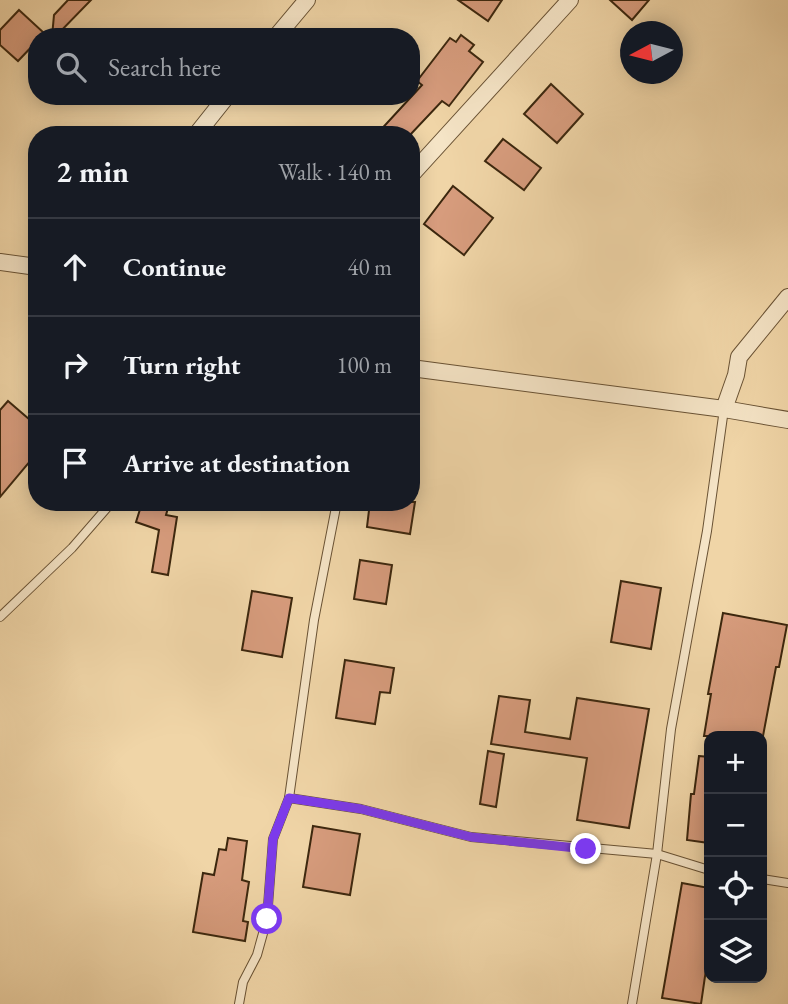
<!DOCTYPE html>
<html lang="en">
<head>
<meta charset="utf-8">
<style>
  :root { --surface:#171b24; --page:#20242c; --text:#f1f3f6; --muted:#9ea1a6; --line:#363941 }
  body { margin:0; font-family:"EB Garamond",serif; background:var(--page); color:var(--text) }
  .controls { position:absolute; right:21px; bottom:21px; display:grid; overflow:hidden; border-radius:14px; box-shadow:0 4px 18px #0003 }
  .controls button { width:63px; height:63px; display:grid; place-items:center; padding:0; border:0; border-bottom:2px solid var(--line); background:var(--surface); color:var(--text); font:35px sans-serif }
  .compass { position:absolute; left:620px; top:21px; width:63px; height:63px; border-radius:50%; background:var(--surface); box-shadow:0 4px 18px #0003; rotate:263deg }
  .stop { position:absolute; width:21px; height:21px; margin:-16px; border:5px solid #7c3aed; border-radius:50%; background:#fff }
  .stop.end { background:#7c3aed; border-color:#fff; box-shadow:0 2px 7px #0008 }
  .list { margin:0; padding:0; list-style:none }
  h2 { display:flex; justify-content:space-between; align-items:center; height:91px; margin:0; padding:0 28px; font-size:30px }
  h2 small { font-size:23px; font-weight:400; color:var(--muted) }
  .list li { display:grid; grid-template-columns:46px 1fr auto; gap:21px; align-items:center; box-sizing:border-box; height:98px; padding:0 28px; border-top:2px solid var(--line) }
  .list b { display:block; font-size:26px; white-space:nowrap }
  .list em { font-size:23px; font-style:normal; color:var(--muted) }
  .icon { flex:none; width:38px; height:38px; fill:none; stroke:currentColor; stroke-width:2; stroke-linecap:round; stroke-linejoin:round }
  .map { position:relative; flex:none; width:788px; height:1004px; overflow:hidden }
  .search { position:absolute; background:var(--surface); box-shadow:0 4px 18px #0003; left:28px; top:28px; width:392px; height:77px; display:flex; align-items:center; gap:18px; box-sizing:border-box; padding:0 24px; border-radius:28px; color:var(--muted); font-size:26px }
  .panel { position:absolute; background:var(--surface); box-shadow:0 4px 18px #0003; left:28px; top:126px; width:392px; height:385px; border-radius:28px }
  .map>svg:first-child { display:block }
  .building { fill:#d79c7d; stroke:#3c270e; stroke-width:2 }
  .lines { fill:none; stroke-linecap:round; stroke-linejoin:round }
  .service-casing { stroke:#695234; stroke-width:10 }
  .minor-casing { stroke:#695234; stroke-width:18 }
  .service { stroke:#f5e4c6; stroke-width:8 }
  .minor { stroke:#f5e4c6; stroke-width:16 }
  .route { stroke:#7c3aed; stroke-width:9 }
</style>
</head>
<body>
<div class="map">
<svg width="788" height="1004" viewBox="0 0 788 1004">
  <rect width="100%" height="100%" fill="#f0d5a7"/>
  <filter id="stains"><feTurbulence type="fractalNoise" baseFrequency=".00286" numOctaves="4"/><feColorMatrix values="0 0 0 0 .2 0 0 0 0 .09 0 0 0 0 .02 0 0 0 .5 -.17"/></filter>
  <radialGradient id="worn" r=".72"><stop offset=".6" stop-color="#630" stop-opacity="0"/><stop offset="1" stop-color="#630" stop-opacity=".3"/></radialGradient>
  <!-- building -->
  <g class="building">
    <polygon points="68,0 91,0 55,37 52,37 54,15"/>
    <polygon points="458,0 502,0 488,21"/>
    <polygon points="610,0 649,0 632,20"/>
    <polygon points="19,10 44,33 37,37 37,41 18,61 0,45 0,30"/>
    <polygon points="461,35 474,45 469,51 483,62 449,106 442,101 410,135 376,135 422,85 417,81 450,38 456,42"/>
    <polygon points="551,84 583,114 557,143 524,114"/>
    <polygon points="503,139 541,168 524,190 485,161"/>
    <polygon points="453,186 493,218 464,255 424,224"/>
    <polygon points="8,401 37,426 37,453 0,497 0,410"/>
    <polygon points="370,502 415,502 410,534 367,527"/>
    <polygon points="142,503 168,508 166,515 177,517 168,575 152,572 159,530 136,522"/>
    <polygon points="360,560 392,565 386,604 354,599"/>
    <polygon points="621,581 661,588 651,649 611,642"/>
    <polygon points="252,591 292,598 282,657 242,650"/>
    <polygon points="723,613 787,625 779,667 776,667 763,736 704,736 711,694 708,694"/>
    <polygon points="345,660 394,668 390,693 380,692 375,724 336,718"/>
    <polygon points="499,696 530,700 525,732 570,739 577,698 649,709 629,828 577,820 587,758 491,744"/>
    <polygon points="488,751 504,754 496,807 480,804"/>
    <polygon points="699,756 709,757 709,843 687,840 691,794 694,794"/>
    <polygon points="313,826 360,834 350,895 303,887"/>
    <polygon points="228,838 247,841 242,880 249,882 243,921 248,922 245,941 193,932 203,873 214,875 219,849 226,850"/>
    <polygon points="682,883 709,888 709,949 701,1004 662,998"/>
  </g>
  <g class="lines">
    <!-- service casing -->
    <g class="service-casing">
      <g id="service">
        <polyline points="0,617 72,548 112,502"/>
        <polyline points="289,798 361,809 471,837 657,854 709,870"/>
        <polyline points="762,879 788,883"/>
        <polyline points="239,1004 243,982 257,955 267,919 273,839 289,798 314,620 337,502"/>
        <polyline points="632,1004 657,854 671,729 707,531 724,409"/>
      </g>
    </g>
    <!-- minor casing -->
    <g class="minor-casing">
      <g id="minor">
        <polyline points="276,37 307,0"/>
        <polyline points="196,135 227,96"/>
        <polyline points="411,175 570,0"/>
        <polyline points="0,262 37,267"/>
        <polyline points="411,368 724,409 788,420"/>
        <polyline points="724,409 736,375 739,357 788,297"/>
      </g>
    </g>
    <!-- service -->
    <use href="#service" class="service"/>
    <!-- minor -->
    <use href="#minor" class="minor"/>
  </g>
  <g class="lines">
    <!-- route -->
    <polyline class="route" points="267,919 273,839 289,798 361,809 471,837 586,849"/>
  </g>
  <rect width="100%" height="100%" filter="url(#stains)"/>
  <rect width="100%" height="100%" fill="url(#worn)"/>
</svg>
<div class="controls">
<button>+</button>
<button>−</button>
<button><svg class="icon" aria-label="locate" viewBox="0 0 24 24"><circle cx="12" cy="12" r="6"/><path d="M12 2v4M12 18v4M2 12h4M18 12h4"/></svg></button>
<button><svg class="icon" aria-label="layers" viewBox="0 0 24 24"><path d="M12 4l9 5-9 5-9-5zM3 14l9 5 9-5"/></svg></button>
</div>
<svg class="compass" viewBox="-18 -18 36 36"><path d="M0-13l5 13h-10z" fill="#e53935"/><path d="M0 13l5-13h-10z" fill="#9ea1a6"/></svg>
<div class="stop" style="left:267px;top:919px"></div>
<div class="stop end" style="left:586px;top:849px"></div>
<div class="search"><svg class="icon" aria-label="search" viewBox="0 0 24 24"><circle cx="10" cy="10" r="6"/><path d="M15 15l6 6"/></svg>Search here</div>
<section class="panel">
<h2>2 min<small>Walk · 140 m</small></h2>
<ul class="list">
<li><svg class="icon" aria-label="ahead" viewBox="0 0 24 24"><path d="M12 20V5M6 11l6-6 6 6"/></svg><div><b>Continue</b></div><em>40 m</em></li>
<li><svg class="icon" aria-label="right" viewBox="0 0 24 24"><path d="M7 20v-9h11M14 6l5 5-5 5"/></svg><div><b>Turn right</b></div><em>100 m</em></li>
<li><svg class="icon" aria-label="arrive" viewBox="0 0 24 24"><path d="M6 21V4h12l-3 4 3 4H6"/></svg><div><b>Arrive at destination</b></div></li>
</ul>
</section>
</div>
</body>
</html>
